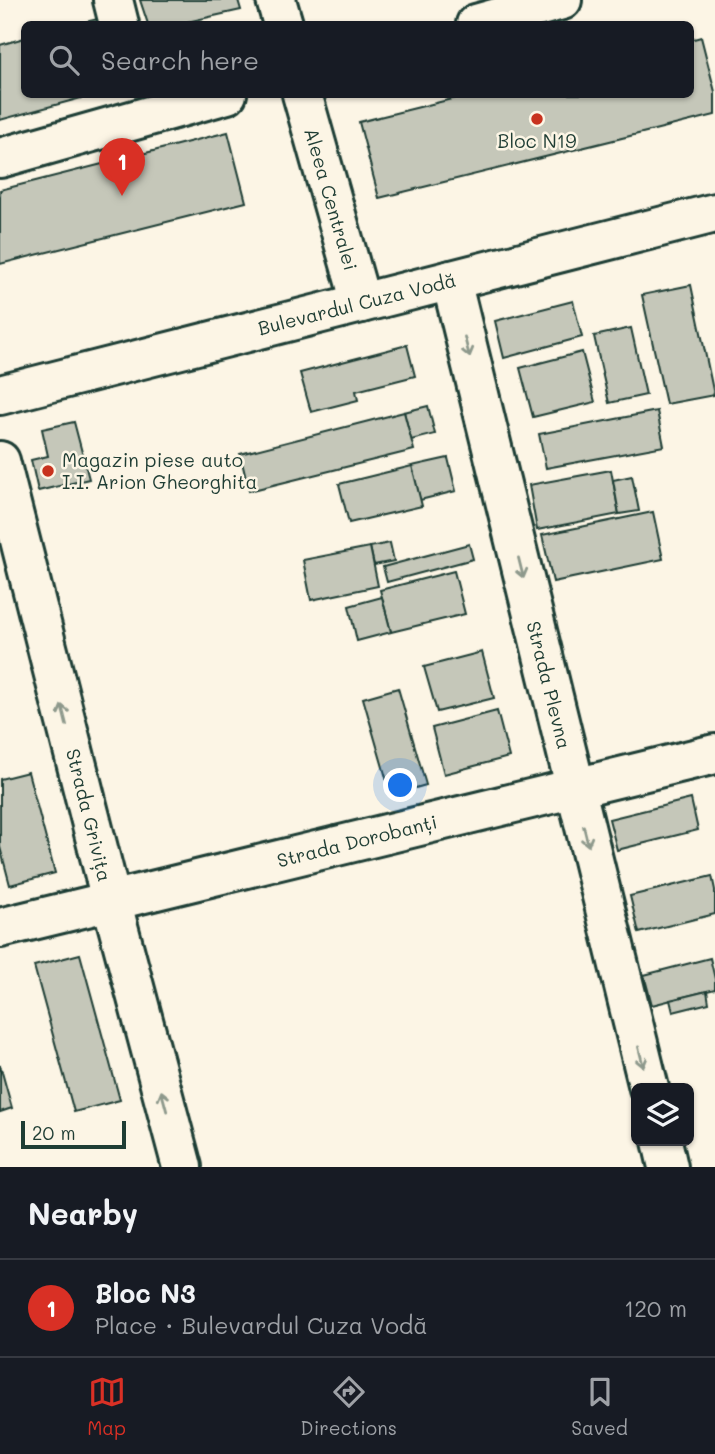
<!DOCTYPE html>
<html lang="en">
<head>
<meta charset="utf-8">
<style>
  :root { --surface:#171b24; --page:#242831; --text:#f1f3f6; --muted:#9ea1a6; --line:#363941; --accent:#d93025 }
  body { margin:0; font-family:Mali,sans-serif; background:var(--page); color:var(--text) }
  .controls { position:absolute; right:21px; bottom:21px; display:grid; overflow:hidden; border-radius:10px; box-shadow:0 2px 5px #0004 }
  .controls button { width:63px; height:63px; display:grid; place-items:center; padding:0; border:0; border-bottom:2px solid var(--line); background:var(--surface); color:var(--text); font:35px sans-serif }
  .scale { position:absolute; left:21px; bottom:18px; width:105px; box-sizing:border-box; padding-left:7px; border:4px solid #1f3d34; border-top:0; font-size:19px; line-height:24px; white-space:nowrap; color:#1f3d34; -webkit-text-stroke:5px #fcf5e5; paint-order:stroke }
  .you { position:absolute; left:401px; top:786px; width:24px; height:24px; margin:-18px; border:5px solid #fff; border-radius:50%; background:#1a73e8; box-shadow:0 0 0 10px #1a73e833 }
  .badge { display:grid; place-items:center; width:46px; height:46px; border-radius:50%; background:var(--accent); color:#fff; font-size:23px; font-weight:700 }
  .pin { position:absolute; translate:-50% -58px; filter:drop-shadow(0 2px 4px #0008) }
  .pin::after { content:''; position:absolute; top:37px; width:24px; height:21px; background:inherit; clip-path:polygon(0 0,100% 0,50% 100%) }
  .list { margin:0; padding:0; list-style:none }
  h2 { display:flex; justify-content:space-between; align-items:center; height:91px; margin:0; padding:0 28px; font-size:30px }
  h2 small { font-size:23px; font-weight:400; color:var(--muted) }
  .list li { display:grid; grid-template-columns:46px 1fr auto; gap:21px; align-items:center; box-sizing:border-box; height:98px; padding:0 28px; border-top:2px solid var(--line) }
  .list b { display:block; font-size:26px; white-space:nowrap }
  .list p { margin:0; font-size:23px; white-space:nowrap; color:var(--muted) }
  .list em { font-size:23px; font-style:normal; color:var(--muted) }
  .icon { flex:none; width:38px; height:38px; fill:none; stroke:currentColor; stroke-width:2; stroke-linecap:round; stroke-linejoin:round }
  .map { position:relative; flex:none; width:715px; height:1167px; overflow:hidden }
  .search { position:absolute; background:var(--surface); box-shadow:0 2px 5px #0004; left:21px; right:21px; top:21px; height:77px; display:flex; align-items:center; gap:18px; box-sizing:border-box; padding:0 24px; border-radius:10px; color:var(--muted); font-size:26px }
  .sheet { height:189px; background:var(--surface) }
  nav { display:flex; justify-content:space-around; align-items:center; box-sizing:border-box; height:98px; border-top:2px solid var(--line); background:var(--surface); font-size:19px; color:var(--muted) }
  nav a { display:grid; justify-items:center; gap:4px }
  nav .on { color:var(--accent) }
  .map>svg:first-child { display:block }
  .building { fill:#c5c7b9; stroke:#1f3d34; stroke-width:2 }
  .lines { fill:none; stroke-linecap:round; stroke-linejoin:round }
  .minor-casing { stroke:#1f3d34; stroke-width:44 }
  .major-casing { stroke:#1f3d34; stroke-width:44 }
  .minor { stroke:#fcf5e5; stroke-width:38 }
  .major { stroke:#fcf5e5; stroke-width:38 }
  .oneway { stroke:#8e998c }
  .poi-dot { fill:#c8321e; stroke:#fcf5e5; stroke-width:2.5 }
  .labels { text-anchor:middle; stroke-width:5; stroke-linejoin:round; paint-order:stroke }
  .poi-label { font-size:19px; fill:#1f3d34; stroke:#fcf5e5 }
  .street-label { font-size:19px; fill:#1f3d34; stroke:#fcf5e5 }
</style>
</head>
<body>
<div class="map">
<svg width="715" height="1167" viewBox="0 0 715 1167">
  <rect width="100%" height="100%" fill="#fcf5e5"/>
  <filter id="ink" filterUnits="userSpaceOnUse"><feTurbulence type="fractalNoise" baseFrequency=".0143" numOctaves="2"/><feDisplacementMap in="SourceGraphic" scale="14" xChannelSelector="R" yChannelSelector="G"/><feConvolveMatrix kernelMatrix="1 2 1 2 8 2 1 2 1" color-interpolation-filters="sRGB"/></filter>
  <g filter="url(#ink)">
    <!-- building -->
    <g class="building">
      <polygon points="140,0 238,0 241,10 178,24 148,24"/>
      <polygon points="98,19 99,24 77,24"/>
      <polygon points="701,37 715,92 715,115 379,198 359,122 472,94 690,94 690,40"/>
      <polygon points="24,38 24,94 96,94 0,120 0,45"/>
      <polygon points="228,132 246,202 0,264 0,190"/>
      <polygon points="691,285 714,395 666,404 642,295"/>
      <polygon points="573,301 582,337 504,358 495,321"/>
      <polygon points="631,328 646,395 609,403 594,336"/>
      <polygon points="407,345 415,376 356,391 358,400 311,412 300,373"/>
      <polygon points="582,352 595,402 533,417 520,368"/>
      <polygon points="428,406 435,434 411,440 404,412"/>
      <polygon points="657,411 664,446 546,468 539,434"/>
      <polygon points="404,412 414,450 249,491 240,454"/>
      <polygon points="74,422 89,479 38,491 31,460 48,456 42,429"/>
      <polygon points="448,458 456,491 420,500 412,466"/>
      <polygon points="412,466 422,506 349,523 339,484"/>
      <polygon points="611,470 619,514 537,530 529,485"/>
      <polygon points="632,476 639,511 619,514 613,480"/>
      <polygon points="653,512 663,559 553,582 542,535"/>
      <polygon points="390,543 394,561 374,565 370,547"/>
      <polygon points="469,544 473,559 387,582 383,567"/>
      <polygon points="370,547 378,586 311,600 303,560"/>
      <polygon points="454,571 465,614 391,632 380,590"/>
      <polygon points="382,597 391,632 357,641 349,606"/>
      <polygon points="482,652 494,698 437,712 424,667"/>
      <polygon points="398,688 426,785 391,795 363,698"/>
      <polygon points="497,711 509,757 444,774 432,728"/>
      <polygon points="28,772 55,873 10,885 0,847 0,779"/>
      <polygon points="691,799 698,830 617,850 609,819"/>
      <polygon points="712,876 715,890 715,914 639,933 630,896"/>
      <polygon points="80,954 120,1100 74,1112 34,966"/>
      <polygon points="710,958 715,979 715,989 652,1005 644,975"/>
      <polygon points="707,991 709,1003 673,1012 670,1000"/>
      <polygon points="0,1065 12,1108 0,1112"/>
    </g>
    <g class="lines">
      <!-- minor casing -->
      <g class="minor-casing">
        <g id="minor">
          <polyline points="113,0 119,24"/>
          <polyline points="276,0 283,24"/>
          <polyline points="476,24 562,0"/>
          <polyline points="302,94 361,303"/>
          <polyline points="0,158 227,94"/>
          <polyline points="451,280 649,1088"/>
          <polyline points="0,395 715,213"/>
          <polyline points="0,928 715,754"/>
          <polyline points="662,1141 668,1167"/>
        </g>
      </g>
      <!-- major casing -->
      <g class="major-casing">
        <polyline id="major" points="0,461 111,900 182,1167"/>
      </g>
      <!-- minor -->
      <use href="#minor" class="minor"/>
      <!-- major -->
      <use href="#major" class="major"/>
    </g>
    <!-- one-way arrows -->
    <defs><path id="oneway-shaft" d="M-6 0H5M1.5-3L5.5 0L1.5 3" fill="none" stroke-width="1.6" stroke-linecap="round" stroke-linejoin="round" transform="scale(1.75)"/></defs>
    <g class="oneway">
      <use href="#oneway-shaft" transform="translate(467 347) rotate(76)"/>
      <use href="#oneway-shaft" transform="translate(521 568) rotate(76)"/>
      <use href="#oneway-shaft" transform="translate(64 715) rotate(-104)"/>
      <use href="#oneway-shaft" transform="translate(586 836) rotate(76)"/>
      <use href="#oneway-shaft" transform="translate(641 1057) rotate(76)"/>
      <use href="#oneway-shaft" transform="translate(164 1101) rotate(-105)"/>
    </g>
  </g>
  <!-- markers -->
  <g class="poi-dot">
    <circle cx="537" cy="119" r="7"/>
    <circle cx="48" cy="471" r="7"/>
  </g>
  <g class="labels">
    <!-- poi labels -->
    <g class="poi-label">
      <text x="537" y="148">Bloc N19</text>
      <text x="62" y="467" text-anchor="start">Magazin piese auto<tspan x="62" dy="22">I.I. Arion Gheorghita</tspan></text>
    </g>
    <!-- street labels -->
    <g class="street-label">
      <text transform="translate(331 199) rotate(74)" y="7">Aleea Centralei</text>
      <text transform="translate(357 304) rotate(-14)" y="7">Bulevardul Cuza Vodă</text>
      <text transform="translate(549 685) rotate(76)" y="7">Strada Plevna</text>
      <text transform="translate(89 815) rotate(76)" y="7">Strada Grivița</text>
      <text transform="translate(357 841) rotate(-14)" y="7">Strada Dorobanți</text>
    </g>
  </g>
</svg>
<div class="controls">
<button><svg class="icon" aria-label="layers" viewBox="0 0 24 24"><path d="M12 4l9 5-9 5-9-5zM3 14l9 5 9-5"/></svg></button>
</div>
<div class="scale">20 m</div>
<div class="you"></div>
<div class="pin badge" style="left:122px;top:196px">1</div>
<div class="search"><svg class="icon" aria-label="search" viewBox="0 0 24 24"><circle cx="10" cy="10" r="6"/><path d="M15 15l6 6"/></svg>Search here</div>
</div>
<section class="sheet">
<h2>Nearby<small></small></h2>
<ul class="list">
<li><span class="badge">1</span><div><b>Bloc N3</b><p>Place · Bulevardul Cuza Vodă</p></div><em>120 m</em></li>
</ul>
</section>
<nav>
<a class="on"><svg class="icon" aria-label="map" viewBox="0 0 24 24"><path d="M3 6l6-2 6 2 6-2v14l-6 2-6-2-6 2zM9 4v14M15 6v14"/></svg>Map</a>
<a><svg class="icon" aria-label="directions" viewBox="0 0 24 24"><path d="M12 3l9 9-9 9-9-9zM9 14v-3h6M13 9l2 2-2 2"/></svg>Directions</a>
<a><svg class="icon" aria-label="saved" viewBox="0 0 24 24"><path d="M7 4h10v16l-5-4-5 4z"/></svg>Saved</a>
</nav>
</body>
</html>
